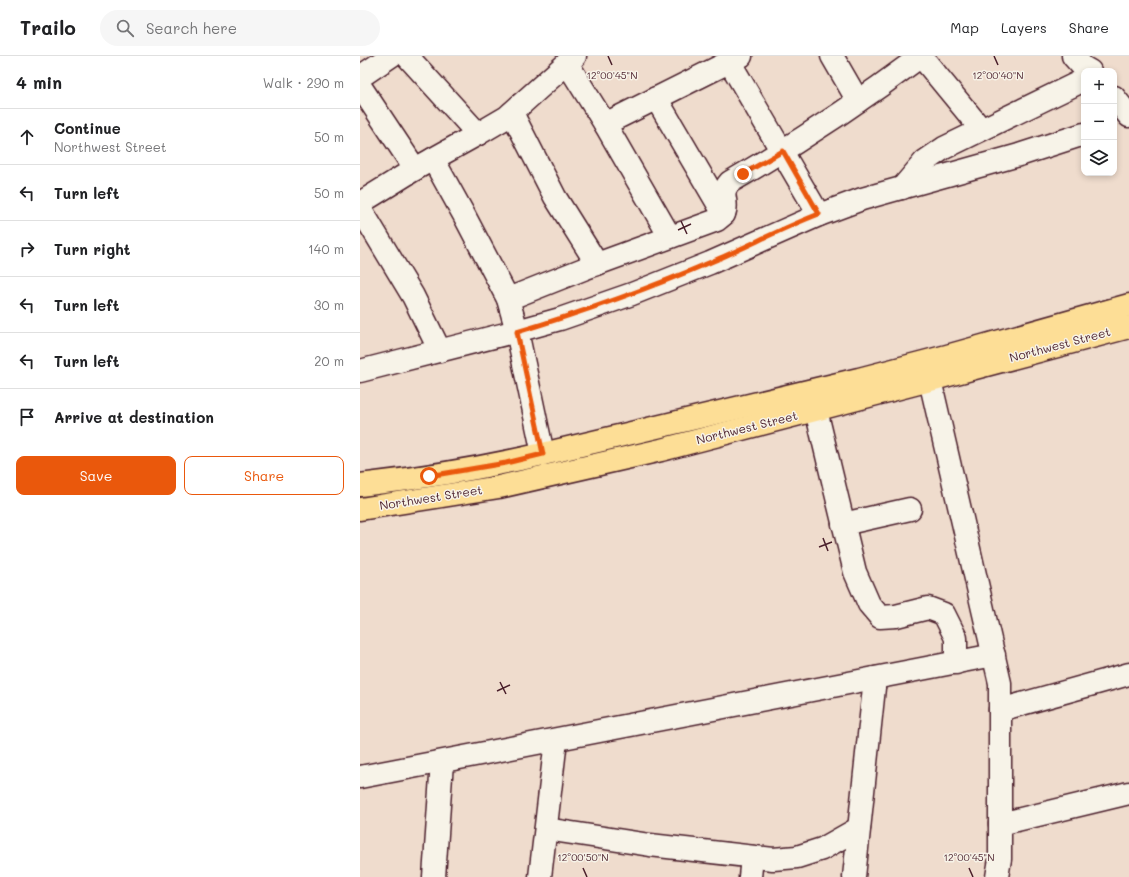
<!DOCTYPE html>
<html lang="en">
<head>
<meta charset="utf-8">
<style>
  :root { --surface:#fff; --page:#f6f6f6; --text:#202124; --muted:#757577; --line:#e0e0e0; --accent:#ea580c }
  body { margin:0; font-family:Mali,sans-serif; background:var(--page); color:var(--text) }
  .controls { position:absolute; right:12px; top:12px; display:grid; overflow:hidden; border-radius:8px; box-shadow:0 2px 6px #0003 }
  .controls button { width:36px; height:36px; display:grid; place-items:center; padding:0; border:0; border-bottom:1px solid var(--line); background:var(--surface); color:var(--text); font:20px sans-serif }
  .stop { position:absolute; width:12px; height:12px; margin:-9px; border:3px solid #ea580c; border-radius:50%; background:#fff }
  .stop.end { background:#ea580c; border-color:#fff; box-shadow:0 1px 4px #0008 }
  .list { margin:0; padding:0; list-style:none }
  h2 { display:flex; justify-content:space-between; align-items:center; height:52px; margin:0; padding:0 16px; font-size:17px }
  h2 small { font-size:13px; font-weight:400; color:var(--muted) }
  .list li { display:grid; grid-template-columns:26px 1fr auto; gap:12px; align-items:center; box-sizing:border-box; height:56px; padding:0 16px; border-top:1px solid var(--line) }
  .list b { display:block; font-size:15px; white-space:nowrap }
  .list p { margin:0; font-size:13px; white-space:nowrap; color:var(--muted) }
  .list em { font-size:13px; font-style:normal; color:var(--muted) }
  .actions { display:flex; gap:8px; padding:12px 16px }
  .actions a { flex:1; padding:9px 0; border:1px solid var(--accent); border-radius:8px; text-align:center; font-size:14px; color:var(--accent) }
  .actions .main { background:var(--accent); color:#fff }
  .icon { flex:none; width:22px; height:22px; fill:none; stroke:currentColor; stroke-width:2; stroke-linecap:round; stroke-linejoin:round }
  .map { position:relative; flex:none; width:769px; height:821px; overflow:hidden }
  header { display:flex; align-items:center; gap:24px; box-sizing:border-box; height:56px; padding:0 20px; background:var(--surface); border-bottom:1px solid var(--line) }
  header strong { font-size:19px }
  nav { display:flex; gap:22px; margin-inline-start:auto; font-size:14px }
  .search { width:280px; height:36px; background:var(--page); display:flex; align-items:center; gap:10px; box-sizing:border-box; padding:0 14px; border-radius:22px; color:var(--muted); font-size:15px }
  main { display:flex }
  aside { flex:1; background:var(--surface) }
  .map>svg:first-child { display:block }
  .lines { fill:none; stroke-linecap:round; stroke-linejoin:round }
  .minor-casing { stroke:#4a1f2b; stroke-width:25 }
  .major-casing { stroke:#4a1f2b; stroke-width:25 }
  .minor { stroke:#f7f3e8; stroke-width:22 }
  .major { stroke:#fdde96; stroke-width:22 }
  .route { stroke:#ea580c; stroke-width:5 }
  .ticks { fill:none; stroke:#4a1f2b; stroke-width:1.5 }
  .labels { text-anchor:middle; stroke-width:3; stroke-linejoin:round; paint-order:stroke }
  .street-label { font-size:12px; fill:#4a1f2b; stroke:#f7f3e8 }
  .ticks-label { font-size:10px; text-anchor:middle; fill:#4a1f2b; stroke:#f7f3e8; stroke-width:3; stroke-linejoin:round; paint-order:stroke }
</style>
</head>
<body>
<header>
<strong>Trailo</strong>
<div class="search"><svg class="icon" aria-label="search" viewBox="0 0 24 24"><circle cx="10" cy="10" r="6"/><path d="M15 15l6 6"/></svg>Search here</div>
<nav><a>Map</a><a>Layers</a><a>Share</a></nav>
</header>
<main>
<aside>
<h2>4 min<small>Walk · 290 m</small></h2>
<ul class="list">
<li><svg class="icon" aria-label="ahead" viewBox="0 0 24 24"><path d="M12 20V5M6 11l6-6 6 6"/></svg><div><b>Continue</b><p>Northwest Street</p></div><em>50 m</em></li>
<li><svg class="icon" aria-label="left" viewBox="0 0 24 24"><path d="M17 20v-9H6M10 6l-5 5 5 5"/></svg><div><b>Turn left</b></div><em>50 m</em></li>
<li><svg class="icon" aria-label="right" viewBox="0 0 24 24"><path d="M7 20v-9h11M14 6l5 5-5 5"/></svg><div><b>Turn right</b></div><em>140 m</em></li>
<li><svg class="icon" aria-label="left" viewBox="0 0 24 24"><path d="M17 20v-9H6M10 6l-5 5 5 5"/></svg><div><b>Turn left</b></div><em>30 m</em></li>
<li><svg class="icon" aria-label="left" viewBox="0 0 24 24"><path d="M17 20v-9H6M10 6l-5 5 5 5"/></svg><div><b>Turn left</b></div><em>20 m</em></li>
<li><svg class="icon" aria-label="arrive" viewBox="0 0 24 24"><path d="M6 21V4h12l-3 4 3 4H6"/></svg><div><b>Arrive at destination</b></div></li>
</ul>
<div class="actions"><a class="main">Save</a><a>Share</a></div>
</aside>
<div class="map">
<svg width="769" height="821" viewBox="0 0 769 821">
  <rect width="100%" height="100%" fill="#efdccd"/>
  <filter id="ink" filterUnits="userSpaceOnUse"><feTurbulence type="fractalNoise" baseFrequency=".025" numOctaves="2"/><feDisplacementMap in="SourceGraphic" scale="8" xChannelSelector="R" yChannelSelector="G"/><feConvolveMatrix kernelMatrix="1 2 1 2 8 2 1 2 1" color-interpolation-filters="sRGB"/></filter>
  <g filter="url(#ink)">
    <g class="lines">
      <!-- minor casing -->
      <g class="minor-casing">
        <g id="minor">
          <polyline points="47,0 118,78"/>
          <polyline points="472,0 498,45"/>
          <polyline points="561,0 621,73"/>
          <polyline points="713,0 723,11 730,15"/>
          <polyline points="369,5 459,159"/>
          <polyline points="207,7 245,68 310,181"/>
          <polyline points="0,21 31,0"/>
          <polyline points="0,30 55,113"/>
          <polyline points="754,41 769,60"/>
          <polyline points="296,42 364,158"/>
          <polyline points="152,57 195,141 237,208"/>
          <polyline points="245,68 381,0"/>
          <polyline points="73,103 104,159 148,243 157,275 183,398"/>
          <polyline points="542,132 565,105 584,92 724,24"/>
          <polyline points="0,147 55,113 118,78 147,61 215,0"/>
          <polyline points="0,152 53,240 80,295"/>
          <path d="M148,243L226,212L357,164C359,162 363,160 364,157C370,146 358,139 370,126C436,88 500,46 561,0"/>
          <polyline points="0,315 157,275 200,263 272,238 350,207 459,159 502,143 659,99 724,78"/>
          <polyline points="570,324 640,627 640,803 637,821"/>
          <polyline points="456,354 495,516 509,548 520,561 536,560 568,552 584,558 596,582 596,607"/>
          <polyline points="483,468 550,453"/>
          <polyline points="640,654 769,618"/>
          <polyline points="0,721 634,599"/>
          <polyline points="640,768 769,737"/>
          <polyline points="186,773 290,789 413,803 437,801 462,793 499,772"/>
          <polyline points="74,821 82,706"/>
          <polyline points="180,821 196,684"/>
          <polyline points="390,821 392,801"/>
          <polyline points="494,821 515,622"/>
        </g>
      </g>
      <!-- major casing -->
      <g class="major-casing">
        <g id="major">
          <path d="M0,429C61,422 122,412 183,398L499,323L587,300L769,249"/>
          <polyline points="0,453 139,431 301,394 570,324 769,271"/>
        </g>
      </g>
      <!-- minor -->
      <use href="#minor" class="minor"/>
      <!-- major -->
      <use href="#major" class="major"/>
    </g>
  </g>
  <g class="lines" filter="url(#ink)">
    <!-- route -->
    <path class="route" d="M69,420L146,407L183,398L157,276C223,256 288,233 351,206C387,191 422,172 459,158L423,95L383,118"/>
  </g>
  <!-- ticks -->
  <path class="ticks" d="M248,0L252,9M634,0L638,9M321,165L327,178M318,174L331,168M463,482L468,495M459,491L472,486M140,626L146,638M137,635L150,629M223,812L227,821M609,812L613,821"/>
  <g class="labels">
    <!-- street labels -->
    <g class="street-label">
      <text transform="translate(700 289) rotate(-15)" y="4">Northwest Street</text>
      <text transform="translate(387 372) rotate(-14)" y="4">Northwest Street</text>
      <text transform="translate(71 442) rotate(-9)" y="4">Northwest Street</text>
    </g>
  </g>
  <g class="ticks-label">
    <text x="638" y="23">12°00'40"N</text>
    <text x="252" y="23">12°00'45"N</text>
    <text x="223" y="805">12°00'50"N</text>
    <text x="609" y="805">12°00'45"N</text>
  </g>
</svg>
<div class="controls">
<button>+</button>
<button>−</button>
<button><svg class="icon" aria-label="layers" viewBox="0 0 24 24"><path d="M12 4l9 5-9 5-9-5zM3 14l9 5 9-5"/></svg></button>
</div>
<div class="stop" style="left:69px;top:420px"></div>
<div class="stop end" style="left:383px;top:118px"></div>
</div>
</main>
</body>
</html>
